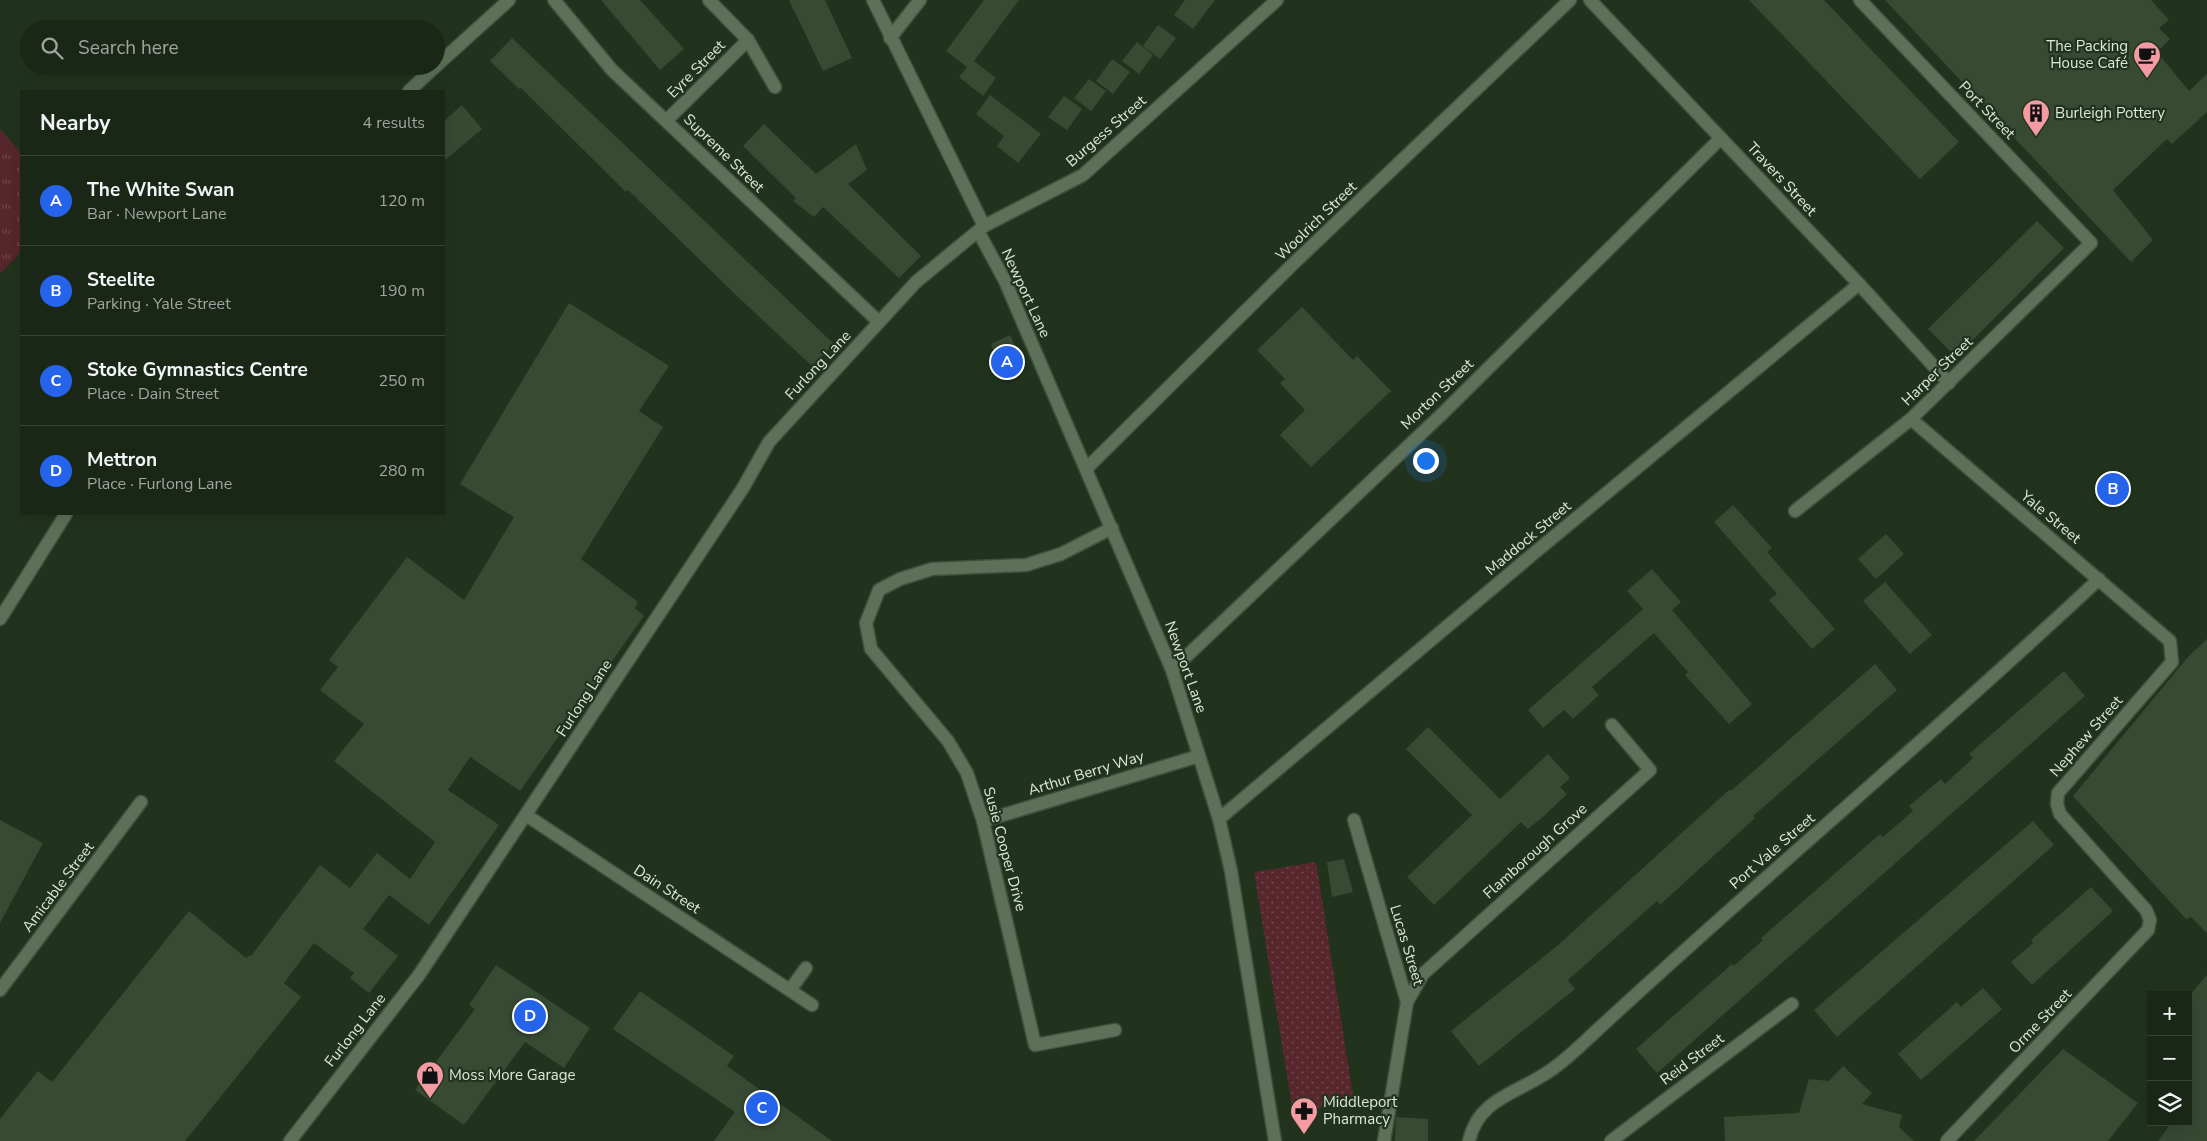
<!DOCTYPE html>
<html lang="en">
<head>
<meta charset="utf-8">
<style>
  :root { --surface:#1a2616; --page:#273223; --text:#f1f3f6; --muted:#9fa5a1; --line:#384335; --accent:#2563eb }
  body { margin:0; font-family:"Nunito Sans",sans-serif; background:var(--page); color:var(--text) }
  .controls { position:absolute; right:15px; bottom:15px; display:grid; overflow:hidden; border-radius:0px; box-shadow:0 5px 20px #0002 }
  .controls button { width:45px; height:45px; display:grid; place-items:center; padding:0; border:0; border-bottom:1px solid var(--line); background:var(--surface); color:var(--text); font:25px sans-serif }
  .you { position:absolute; left:1425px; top:460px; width:18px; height:18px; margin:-12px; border:4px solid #fff; border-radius:50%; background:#1a73e8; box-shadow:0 0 0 8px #1a73e833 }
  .badge { display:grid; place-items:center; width:32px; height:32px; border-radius:50%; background:var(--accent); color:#fff; font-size:16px; font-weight:700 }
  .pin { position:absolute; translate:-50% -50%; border:2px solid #fff; box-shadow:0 1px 5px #0006 }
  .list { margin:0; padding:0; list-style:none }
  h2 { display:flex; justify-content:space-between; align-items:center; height:65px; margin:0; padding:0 20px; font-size:21px }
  h2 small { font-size:16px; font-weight:400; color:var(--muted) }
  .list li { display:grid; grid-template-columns:32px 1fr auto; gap:15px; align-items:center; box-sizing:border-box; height:90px; padding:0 20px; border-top:1px solid var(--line) }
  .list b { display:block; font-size:19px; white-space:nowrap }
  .list p { margin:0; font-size:16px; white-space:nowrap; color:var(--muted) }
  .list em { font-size:16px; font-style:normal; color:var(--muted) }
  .icon { flex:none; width:28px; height:28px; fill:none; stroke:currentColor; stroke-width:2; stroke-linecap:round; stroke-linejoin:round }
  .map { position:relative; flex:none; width:2207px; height:1141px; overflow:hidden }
  .search { position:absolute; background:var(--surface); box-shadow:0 5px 20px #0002; left:20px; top:20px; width:425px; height:55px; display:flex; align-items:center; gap:12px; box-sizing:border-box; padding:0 18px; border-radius:28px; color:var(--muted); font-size:19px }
  .panel { position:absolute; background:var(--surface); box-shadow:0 5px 20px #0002; left:20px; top:90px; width:425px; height:425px; border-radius:0px }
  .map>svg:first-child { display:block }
  .grass { fill:url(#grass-dots) }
  .park { fill:url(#park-tufts) }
  .building { fill:#374a32 }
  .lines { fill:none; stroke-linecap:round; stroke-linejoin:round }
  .minor-casing { stroke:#41503d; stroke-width:15 }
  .tertiary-casing { stroke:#41503d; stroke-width:15 }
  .minor { stroke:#5d7158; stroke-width:12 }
  .tertiary { stroke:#5d7158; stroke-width:12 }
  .labels { text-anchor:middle; stroke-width:4.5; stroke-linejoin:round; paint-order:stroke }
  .poi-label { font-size:15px; fill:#dce8d9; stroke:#22331d; text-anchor:start }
  .street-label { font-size:15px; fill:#dce8d9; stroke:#22331d }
</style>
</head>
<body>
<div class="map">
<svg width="2207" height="1141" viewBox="0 0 2207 1141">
  <defs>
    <pattern id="grass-dots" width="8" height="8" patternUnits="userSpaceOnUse" patternTransform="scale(1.25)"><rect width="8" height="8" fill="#57272d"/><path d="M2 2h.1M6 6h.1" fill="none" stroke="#6f464b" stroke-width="1.8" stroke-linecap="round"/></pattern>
    <pattern id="park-tufts" width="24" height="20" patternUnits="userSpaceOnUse" patternTransform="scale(1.25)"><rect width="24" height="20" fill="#57272d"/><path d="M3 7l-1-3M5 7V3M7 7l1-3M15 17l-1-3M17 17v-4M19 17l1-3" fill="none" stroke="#6f464b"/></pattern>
  </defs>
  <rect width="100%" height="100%" fill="#22331d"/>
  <!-- grass -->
  <polygon class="grass" points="1316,862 1354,1102 1293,1112 1254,872"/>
  <!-- park -->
  <polygon class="park" points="0,129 21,153 21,252 0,274"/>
  <!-- building -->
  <g class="building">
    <polygon points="601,0 640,0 684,49 660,70"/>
    <polygon points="789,0 825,0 852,58 823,71"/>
    <polygon points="984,0 1019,0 974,61 996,78 983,96 959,77 967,67 946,51"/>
    <polygon points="1185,0 1215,0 1193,29 1174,15"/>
    <polygon points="1749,0 1824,0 1959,142 1920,179"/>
    <polygon points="1885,0 2151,0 2169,20 2159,28 2170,39 2157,52 2189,91 2207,74 2207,112 2172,144 2167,139 2113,190 2153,240 2131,262"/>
    <polygon points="1158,25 1176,38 1160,59 1143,46"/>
    <polygon points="512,38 834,344 812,366 738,297 628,190 626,192 521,88 519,89 490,61"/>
    <polygon points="1137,42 1153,55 1139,74 1122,61"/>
    <polygon points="1112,59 1130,72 1113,94 1096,81"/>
    <polygon points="1089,79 1106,91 1091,111 1074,98"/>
    <polygon points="990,95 1041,134 1018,163 997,146 1004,136 976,114"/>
    <polygon points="1064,96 1082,109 1067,130 1048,117"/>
    <polygon points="462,105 482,129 444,161 444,121"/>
    <polygon points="764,124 816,174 856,144 867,170 848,184 921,256 899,278 823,207 814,217 793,201 796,198 743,146"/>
    <polygon points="2037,221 2064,248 1956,357 1928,329"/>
    <polygon points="569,303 669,366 639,411 663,427 581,559 638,602 635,608 644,616 520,791 470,757 448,790 499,825 429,925 389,895 363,929 398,956 369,993 350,978 354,973 314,943 284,983 301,997 185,1141 0,1141 0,1119 38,1071 52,1082 189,911 246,958 249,955 251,956 320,865 350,888 377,853 410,879 435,842 334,761 364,724 320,690 338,667 329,660 407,557 464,600 514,517 460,484"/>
    <polygon points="1302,307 1353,360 1357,356 1391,391 1311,467 1280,435 1305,410 1280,383 1285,379 1257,350"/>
    <polygon points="1010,335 1024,365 1002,374 991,344"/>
    <polygon points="1733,505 1772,548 1767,552 1835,629 1812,649 1769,600 1777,594 1714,522"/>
    <polygon points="1886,534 1904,554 1876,579 1858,559"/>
    <polygon points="1652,569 1681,602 1672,610 1752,704 1729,724 1685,675 1688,672 1654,633 1592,687 1599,695 1573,719 1564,710 1543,728 1528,710 1643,609 1627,591"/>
    <polygon points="1885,582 1932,635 1910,654 1863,601"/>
    <polygon points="2207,639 2207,933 2191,917 2186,919 2073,796 2188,657"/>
    <polygon points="1875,664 1897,690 1753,816 1755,818 1660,905 1657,901 1568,980 1575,989 1479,1066 1451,1031 1557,946 1729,790 1731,791"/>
    <polygon points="2064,671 2085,696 1657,1073 1636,1049 1732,964 1734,966 1763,940 1761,938 1880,834 1883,837 1913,811 1909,806 1941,779 1945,784 1973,758 1969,754"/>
    <polygon points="1428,727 1500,799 1548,754 1570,778 1560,787 1567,794 1544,816 1528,829 1521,822 1434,905 1407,877 1472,815 1406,749"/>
    <polygon points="0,820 43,843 0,923"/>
    <polygon points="2033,821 2054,845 1837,1037 1814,1010"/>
    <polygon points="1344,859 1353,892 1332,897 1327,862"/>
    <polygon points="2091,887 2113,911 2032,985 2011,962 2033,943 2031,940"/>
    <polygon points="496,965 590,1028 564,1068 525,1042 464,1125 415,1090 475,1009 469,1005"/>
    <polygon points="2207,975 2207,1141 2158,1141 2172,1122 2188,1122 2188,997"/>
    <polygon points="1983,988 2002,1009 1921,1080 1898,1054 1957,1002 1961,1007"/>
    <polygon points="640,991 734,1056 727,1066 832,1141 714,1141 735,1112 613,1029"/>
    <polygon points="2063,1049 2138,1103 2108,1141 1974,1141"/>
    <polygon points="1843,1066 1872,1093 1862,1104 1902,1115 1899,1127 1914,1141 1725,1141 1724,1117 1799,1113 1809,1079 1829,1081"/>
    <polygon points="1396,1117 1428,1119 1428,1141 1395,1141"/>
  </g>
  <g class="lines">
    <!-- minor casing -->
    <g class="minor-casing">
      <g id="minor">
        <polyline points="554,0 612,70 879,322"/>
        <polyline points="709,0 748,40 775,87"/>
        <polyline points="1590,0 1859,284 1949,383"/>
        <polyline points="890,38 920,0"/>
        <polyline points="436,66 509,0"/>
        <polyline points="409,91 436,66"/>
        <polyline points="667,120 748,40"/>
        <polyline points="1911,419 2170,641 2172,662 2058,793 2057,804 2060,814 2146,910 2150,920 2148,930 1947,1141"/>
        <polyline points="1087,468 1293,264 1570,0"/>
        <polyline points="1795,511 1911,419 2091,243 1860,0"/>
        <polyline points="1112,528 1061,554 1026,565 932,569 900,579 879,590 866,623 871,649 948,741 967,773 983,821 1035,1045 1115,1030"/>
        <polyline points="0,619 66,514"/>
        <polyline points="1172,670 1443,413 1721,138"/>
        <polyline points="526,815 812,1005"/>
        <polyline points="1219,819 1533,554 1859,284"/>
        <polyline points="1354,820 1407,1002 1384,1141"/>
        <polyline points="983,821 1199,756"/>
        <polyline points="0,990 141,802"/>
        <polyline points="790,990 806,968"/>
        <polyline points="1407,1002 1423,974 1650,770 1612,725"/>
        <polyline points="290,1141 419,975 743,488 769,442 916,282 984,226 1083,175 1277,0"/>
        <path d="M1469,1141C1478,1100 1514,1094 1545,1074C1563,1063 1579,1047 1594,1033C1760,879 1934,734 2099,579"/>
        <polyline points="1611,1141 1792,1004"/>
      </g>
    </g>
    <!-- tertiary casing -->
    <g class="tertiary-casing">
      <g id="tertiary">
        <polyline points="873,0 984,226"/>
        <polyline points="978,231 1005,281 1172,670 1219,819 1231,871 1275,1141"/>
      </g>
    </g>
    <!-- minor -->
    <use href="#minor" class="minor"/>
    <!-- tertiary -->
    <use href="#tertiary" class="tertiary"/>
  </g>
  <!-- icons -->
  <defs>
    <g id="cafe-pin" transform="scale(1.4375)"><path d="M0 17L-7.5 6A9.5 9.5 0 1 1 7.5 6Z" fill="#f49aa2" stroke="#22331d"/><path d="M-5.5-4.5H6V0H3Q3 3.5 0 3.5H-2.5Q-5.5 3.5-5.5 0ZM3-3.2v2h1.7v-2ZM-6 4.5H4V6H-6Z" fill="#111"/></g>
    <g id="building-pin" transform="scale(1.4375)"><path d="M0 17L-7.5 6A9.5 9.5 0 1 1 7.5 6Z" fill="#f49aa2" stroke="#22331d"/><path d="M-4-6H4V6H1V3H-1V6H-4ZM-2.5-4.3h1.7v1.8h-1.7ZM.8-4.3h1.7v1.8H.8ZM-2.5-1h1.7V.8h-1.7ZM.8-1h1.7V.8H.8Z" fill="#111"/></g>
    <g id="shop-pin" transform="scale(1.4375)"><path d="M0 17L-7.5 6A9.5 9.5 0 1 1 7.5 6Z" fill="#f49aa2" stroke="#22331d"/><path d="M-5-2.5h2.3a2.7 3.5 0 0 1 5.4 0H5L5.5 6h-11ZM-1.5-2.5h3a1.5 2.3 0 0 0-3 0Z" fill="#111"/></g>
    <g id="pharmacy-pin" transform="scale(1.4375)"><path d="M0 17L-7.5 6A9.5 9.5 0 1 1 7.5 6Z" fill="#f49aa2" stroke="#22331d"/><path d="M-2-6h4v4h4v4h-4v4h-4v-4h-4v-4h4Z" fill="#111"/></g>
  </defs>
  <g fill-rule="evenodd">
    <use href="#cafe-pin" x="2147" y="55"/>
    <use href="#building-pin" x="2036" y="113"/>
    <use href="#shop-pin" x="430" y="1075"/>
    <use href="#pharmacy-pin" x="1304" y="1111"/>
  </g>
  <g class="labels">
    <!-- poi labels -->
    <g class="poi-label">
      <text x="2128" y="51" text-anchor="end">The Packing<tspan x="2128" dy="17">House Café</tspan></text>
      <text x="2055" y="118">Burleigh Pottery</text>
      <text x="449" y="1080">Moss More Garage</text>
      <text x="1323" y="1107">Middleport<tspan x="1323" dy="17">Pharmacy</tspan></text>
    </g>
    <!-- street labels -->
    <g class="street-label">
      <text transform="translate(696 69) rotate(-45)" y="5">Eyre Street</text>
      <text transform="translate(1987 110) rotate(46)" y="5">Port Street</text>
      <text transform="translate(1106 131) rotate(-41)" y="5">Burgess Street</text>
      <text transform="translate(724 153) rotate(44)" y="5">Supreme Street</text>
      <text transform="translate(1782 179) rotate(47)" y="5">Travers Street</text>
      <text transform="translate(1316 221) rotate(-44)" y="5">Woolrich Street</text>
      <text transform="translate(1026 293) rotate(65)" y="5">Newport Lane</text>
      <text transform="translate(818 365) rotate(-47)" y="5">Furlong Lane</text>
      <text transform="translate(1937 371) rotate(-44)" y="5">Harper Street</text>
      <text transform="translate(1437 394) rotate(-44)" y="5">Morton Street</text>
      <text transform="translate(2051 517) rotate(40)" y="5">Yale Street</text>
      <text transform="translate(1528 538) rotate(-40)" y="5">Maddock Street</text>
      <text transform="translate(1186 667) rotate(70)" y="5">Newport Lane</text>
      <text transform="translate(584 698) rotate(-57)" y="5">Furlong Lane</text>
      <text transform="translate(2086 736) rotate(-49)" y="5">Nephew Street</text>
      <text transform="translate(1086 773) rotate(-17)" y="5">Arthur Berry Way</text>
      <text transform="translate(1005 849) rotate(75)" y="5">Susie Cooper Drive</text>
      <text transform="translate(1535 851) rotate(-42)" y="5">Flamborough Grove</text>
      <text transform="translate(1772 851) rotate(-41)" y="5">Port Vale Street</text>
      <text transform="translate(58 887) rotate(-53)" y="5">Amicable Street</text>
      <text transform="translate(667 889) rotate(33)" y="5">Dain Street</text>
      <text transform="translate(1407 945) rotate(73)" y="5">Lucas Street</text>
      <text transform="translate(2040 1021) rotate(-46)" y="5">Orme Street</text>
      <text transform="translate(355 1030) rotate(-52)" y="5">Furlong Lane</text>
      <text transform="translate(1692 1059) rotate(-37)" y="5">Reid Street</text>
    </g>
  </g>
</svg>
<div class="controls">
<button>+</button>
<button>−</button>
<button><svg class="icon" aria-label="layers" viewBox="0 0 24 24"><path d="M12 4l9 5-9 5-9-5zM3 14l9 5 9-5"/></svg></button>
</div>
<div class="you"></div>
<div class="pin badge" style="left:1007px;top:362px">A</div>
<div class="pin badge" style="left:2113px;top:489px">B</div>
<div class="pin badge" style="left:762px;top:1108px">C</div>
<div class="pin badge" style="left:530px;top:1016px">D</div>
<div class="search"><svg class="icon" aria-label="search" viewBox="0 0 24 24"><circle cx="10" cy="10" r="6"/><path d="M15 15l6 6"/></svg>Search here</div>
<section class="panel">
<h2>Nearby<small>4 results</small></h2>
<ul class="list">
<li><span class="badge">A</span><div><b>The White Swan</b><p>Bar · Newport Lane</p></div><em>120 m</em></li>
<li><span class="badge">B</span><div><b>Steelite</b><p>Parking · Yale Street</p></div><em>190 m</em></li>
<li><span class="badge">C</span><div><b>Stoke Gymnastics Centre</b><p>Place · Dain Street</p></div><em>250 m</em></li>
<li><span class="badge">D</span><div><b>Mettron</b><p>Place · Furlong Lane</p></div><em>280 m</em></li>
</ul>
</section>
</div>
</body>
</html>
